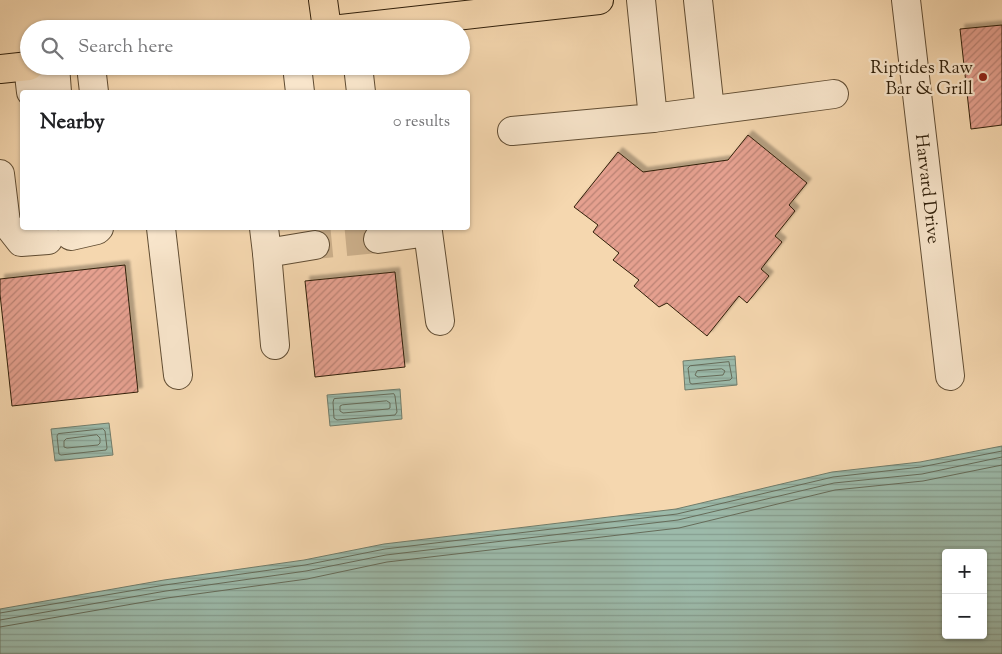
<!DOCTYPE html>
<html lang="en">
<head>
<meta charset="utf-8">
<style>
  :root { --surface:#fff; --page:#f2f2f2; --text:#202124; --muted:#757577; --line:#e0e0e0 }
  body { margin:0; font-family:"Sorts Mill Goudy",serif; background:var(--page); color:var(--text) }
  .controls { position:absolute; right:15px; bottom:15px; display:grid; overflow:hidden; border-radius:5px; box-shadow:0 1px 4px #0004 }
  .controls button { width:45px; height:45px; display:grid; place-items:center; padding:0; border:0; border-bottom:1px solid var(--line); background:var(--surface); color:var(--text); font:25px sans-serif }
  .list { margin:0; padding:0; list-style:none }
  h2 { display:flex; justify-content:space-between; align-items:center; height:65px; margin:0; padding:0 20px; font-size:21px }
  h2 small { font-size:16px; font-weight:400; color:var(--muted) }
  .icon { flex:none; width:28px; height:28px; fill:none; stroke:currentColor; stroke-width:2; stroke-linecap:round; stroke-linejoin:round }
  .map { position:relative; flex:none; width:1002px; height:654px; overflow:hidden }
  .search { position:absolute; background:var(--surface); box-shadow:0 1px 4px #0004; left:20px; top:20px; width:450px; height:55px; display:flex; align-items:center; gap:12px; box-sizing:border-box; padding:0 18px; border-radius:28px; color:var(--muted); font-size:19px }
  .panel { position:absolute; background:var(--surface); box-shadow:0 1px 4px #0004; left:20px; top:90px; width:450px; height:140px; border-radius:5px }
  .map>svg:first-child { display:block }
  .water { fill:url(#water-rules); stroke:#717c6a; fill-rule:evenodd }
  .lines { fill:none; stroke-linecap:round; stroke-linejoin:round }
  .shore { stroke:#666c5a; stroke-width:1 }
  .building { fill:url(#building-hatch); stroke:#301f0a; filter:url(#shadow) }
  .minor-tunnel { stroke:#ceb28e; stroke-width:28; stroke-dasharray:28 14; stroke-linecap:butt }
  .minor-casing { stroke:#614d33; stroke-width:30 }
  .major-casing { stroke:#301f0a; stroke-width:30 }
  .minor { stroke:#f8e5cb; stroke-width:28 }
  .major { stroke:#f5d7af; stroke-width:28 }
  .poi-dot { fill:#8f2418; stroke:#f8e5cb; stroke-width:2 }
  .labels { text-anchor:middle; stroke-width:4.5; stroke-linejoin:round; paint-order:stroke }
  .poi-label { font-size:18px; fill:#301f0a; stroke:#f8e5cb; text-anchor:end }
  .street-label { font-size:18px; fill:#301f0a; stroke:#f8e5cb }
</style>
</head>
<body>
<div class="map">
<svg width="1002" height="654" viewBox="0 0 1002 654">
  <defs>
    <pattern id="water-rules" width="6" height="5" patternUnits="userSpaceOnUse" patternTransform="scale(1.25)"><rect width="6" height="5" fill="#9cbaaa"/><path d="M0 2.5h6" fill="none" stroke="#879f91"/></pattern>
    <pattern id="building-hatch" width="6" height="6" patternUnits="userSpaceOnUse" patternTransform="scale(1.25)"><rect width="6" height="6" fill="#e5a08f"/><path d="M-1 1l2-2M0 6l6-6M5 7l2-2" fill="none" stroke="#ba8273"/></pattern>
    <filter id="shadow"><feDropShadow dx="4.5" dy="-4.5" stdDeviation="1" flood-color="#0004"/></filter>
  </defs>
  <rect width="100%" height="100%" fill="#f5d7af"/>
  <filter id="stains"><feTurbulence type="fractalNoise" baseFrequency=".004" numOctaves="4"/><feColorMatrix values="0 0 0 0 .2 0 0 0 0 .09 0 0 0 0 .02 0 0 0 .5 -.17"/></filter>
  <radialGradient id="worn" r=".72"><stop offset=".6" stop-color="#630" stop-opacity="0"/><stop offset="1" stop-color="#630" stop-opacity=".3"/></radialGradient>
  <!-- water -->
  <g class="water">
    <polygon points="735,356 737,385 685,390 683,361"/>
    <polygon points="400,389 402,419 330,426 327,395"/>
    <polygon points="109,423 113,455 55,461 51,429"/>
    <path d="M1002,446V654H0V609L164,580L304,560L384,544L676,509L832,472L920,462ZM946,553H983V635H946Z"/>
  </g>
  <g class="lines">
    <!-- shore -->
    <g class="shore">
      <polygon points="729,362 732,378 730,380 692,384 690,383 688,368 690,366"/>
      <polygon points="722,369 725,371 723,375 698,377 695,375 697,371"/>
      <polygon points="394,394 395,396 397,412 395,415 337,420 334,418 333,402 334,399"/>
      <polygon points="387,401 390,403 390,408 388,409 343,413 340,411 340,406 342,405"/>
      <polygon points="103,429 105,431 107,448 106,450 61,455 59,454 57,436 58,434"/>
      <polygon points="97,435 100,438 100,443 98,445 67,448 64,447 64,441 66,439"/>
      <polyline points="0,613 165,585 305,565 385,549 677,514 833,477 921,467 1002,451"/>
      <polyline points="0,620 166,591 306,571 386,555 678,520 834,483 922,474 1002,457"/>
      <polyline points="0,627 167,598 307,579 387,562 679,528 835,490 923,481 1002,465"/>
    </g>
  </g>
  <!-- building -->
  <g class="building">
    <polygon points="1002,25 1002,125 971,129 960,29"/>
    <polygon points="748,135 807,183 789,205 795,211 775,236 782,242 761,269 769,276 747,303 739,296 707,336 667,303 659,307 634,286 639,280 613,260 619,253 593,232 598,225 574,207 618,152 643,172 728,160"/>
    <polygon points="125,265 138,392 12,406 0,294 0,279"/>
    <polygon points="395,272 405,367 315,377 305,281"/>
  </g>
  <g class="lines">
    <!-- minor-tunnel -->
    <polyline class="minor-tunnel" points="315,234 315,245 378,239 376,228"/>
    <!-- minor casing -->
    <g class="minor-casing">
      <g id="minor">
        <polyline points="698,0 710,110"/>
        <path id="s1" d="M906,0L950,376"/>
        <polyline points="28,66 31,92"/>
        <polyline points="55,66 57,92"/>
        <polyline points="91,66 94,92"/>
        <polyline points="297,66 300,92"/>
        <polyline points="358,66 361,92"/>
        <polyline points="653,118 834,94"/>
        <polyline points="512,131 653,118 641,0"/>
        <polyline points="0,174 6,223 21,242 48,240"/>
        <polyline points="161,228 178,375"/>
        <polyline points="264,228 267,253"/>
        <polyline points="71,236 97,230 99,228"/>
        <polyline points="378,239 428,232 440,321"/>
        <polyline points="275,345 267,253 315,245"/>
      </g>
    </g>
    <!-- major casing -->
    <g class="major-casing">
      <g id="major">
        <polyline points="323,0 327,29"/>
        <polyline points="341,29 599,0"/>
        <polyline points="0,69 29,66"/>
      </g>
    </g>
    <!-- minor -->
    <use href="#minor" class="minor"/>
    <!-- major -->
    <use href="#major" class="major"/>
  </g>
  <!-- markers -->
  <circle class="poi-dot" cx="983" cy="77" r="5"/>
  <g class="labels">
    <!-- poi labels -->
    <g class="poi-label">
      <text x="973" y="73">Riptides Raw<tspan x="973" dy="21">Bar &amp; Grill</tspan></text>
    </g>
    <!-- street labels -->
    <g class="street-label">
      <text dy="6" stroke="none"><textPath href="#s1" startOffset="190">Harvard Drive</textPath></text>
    </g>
  </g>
  <rect width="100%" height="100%" filter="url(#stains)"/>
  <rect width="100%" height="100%" fill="url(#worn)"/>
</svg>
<div class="controls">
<button>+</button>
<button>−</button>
</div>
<div class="search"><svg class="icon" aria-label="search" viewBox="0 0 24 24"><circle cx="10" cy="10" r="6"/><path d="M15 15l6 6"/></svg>Search here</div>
<section class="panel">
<h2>Nearby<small>0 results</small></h2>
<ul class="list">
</ul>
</section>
</div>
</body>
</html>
